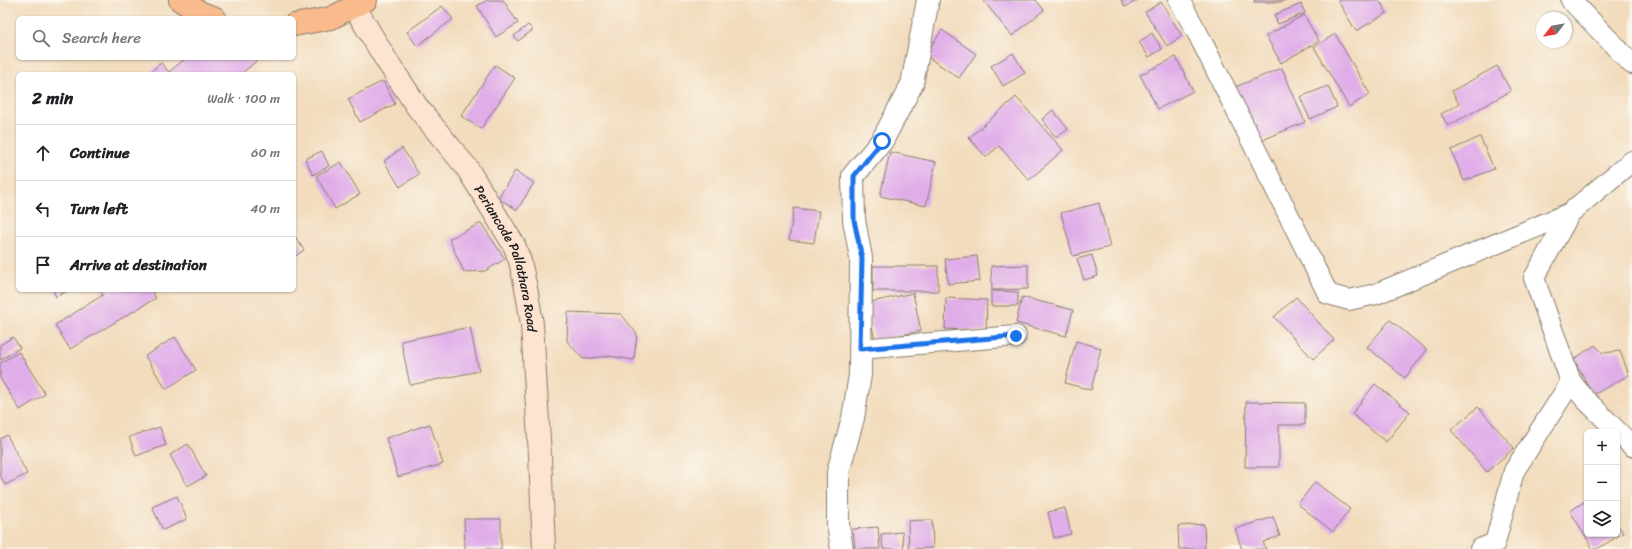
<!DOCTYPE html>
<html lang="en">
<head>
<meta charset="utf-8">
<style>
  :root { --surface:#fff; --page:#f2f2f2; --text:#202124; --muted:#757577; --line:#e0e0e0 }
  body { margin:0; font-family:Sriracha,sans-serif; background:var(--page); color:var(--text) }
  .controls { position:absolute; right:12px; bottom:12px; display:grid; overflow:hidden; border-radius:6px; box-shadow:0 1px 3px #0004 }
  .controls button { width:36px; height:36px; display:grid; place-items:center; padding:0; border:0; border-bottom:1px solid var(--line); background:var(--surface); color:var(--text); font:20px sans-serif }
  .compass { position:absolute; left:1536px; top:12px; width:36px; height:36px; border-radius:50%; background:var(--surface); box-shadow:0 1px 3px #0004; rotate:239deg }
  .stop { position:absolute; width:12px; height:12px; margin:-9px; border:3px solid #1a73e8; border-radius:50%; background:#fff }
  .stop.end { background:#1a73e8; border-color:#fff; box-shadow:0 1px 4px #0008 }
  .list { margin:0; padding:0; list-style:none }
  h2 { display:flex; justify-content:space-between; align-items:center; height:52px; margin:0; padding:0 16px; font-size:17px }
  h2 small { font-size:13px; font-weight:400; color:var(--muted) }
  .list li { display:grid; grid-template-columns:26px 1fr auto; gap:12px; align-items:center; box-sizing:border-box; height:56px; padding:0 16px; border-top:1px solid var(--line) }
  .list b { display:block; font-size:15px; white-space:nowrap }
  .list em { font-size:13px; font-style:normal; color:var(--muted) }
  .icon { flex:none; width:22px; height:22px; fill:none; stroke:currentColor; stroke-width:2; stroke-linecap:round; stroke-linejoin:round }
  .map { position:relative; flex:none; width:1632px; height:549px; overflow:hidden }
  .search { position:absolute; background:var(--surface); box-shadow:0 1px 3px #0004; left:16px; top:16px; width:280px; height:44px; display:flex; align-items:center; gap:10px; box-sizing:border-box; padding:0 14px; border-radius:6px; color:var(--muted); font-size:15px }
  .panel { position:absolute; background:var(--surface); box-shadow:0 1px 3px #0004; left:16px; top:72px; width:280px; height:220px; border-radius:6px }
  .map>svg:first-child { display:block }
  .building { fill:#e0ade9 }
  .lines { fill:none; stroke-linecap:round; stroke-linejoin:round }
  .minor-casing { stroke:#877c6c; stroke-width:22 }
  .tertiary-casing { stroke:#877c6c; stroke-width:24 }
  .secondary-casing { stroke:#877c6c; stroke-width:24 }
  .primary-casing { stroke:#877c6c; stroke-width:24 }
  .minor { stroke:#fff; stroke-width:20 }
  .tertiary { stroke:#fff; stroke-width:22 }
  .secondary { stroke:#fde4d1; stroke-width:22 }
  .primary { stroke:#fabb8c; stroke-width:22 }
  .route { stroke:#1a73e8; stroke-width:5 }
  .labels { text-anchor:middle; stroke-width:3; stroke-linejoin:round; paint-order:stroke }
  .street-label { font-size:13px; fill:#1c1c1c; stroke:#fbf7ec }
</style>
</head>
<body>
<div class="map">
<svg width="1632" height="549" viewBox="0 0 1632 549">
  <rect width="100%" height="100%" fill="#fbf7ec"/>
  <filter id="ink" filterUnits="userSpaceOnUse"><feTurbulence type="fractalNoise" baseFrequency=".025" numOctaves="2"/><feDisplacementMap in="SourceGraphic" scale="8" xChannelSelector="R" yChannelSelector="G"/><feConvolveMatrix kernelMatrix="1 2 1 2 8 2 1 2 1" color-interpolation-filters="sRGB"/></filter>
  <filter id="wash" filterUnits="userSpaceOnUse"><feTurbulence type="fractalNoise" baseFrequency=".012" numOctaves="4" result="noise"/><feDisplacementMap in="SourceGraphic" scale="16" xChannelSelector="R" yChannelSelector="G"/><feGaussianBlur stdDeviation="0.9" result="paint"/><feColorMatrix in="noise" values="0 0 0 0 0 0 0 0 0 0 0 0 0 0 0 0 0 1.4 0 .05"/><feComposite in="paint" operator="in"/></filter>
  <g filter="url(#wash)">
    <rect width="100%" height="100%" fill="#f2dcbd"/>
    <g id="blocks">
      <!-- building -->
      <g class="building">
        <polygon points="487,0 503,0 518,23 496,37 477,6"/>
        <polygon points="983,0 1036,0 1044,10 1012,36"/>
        <polygon points="1121,0 1138,0 1125,7"/>
        <polygon points="1254,0 1286,0 1281,2 1254,2"/>
        <polygon points="1339,0 1379,0 1387,13 1356,31 1338,1"/>
        <polygon points="1161,2 1182,36 1167,46 1145,12"/>
        <polygon points="1301,4 1305,13 1278,24 1274,15"/>
        <polygon points="442,6 453,19 417,46 407,32"/>
        <polygon points="1304,15 1319,41 1281,63 1266,36"/>
        <polygon points="528,25 533,30 518,41 514,36"/>
        <polygon points="942,30 976,54 959,78 925,55"/>
        <polygon points="1152,33 1162,49 1149,57 1139,42"/>
        <polygon points="1335,34 1370,94 1349,107 1314,47"/>
        <polygon points="1013,53 1025,73 1003,86 991,66"/>
        <polygon points="1176,57 1193,91 1158,109 1140,75"/>
        <polygon points="186,58 260,58 241,74 148,74 161,63 169,72"/>
        <polygon points="495,65 515,78 481,129 461,116"/>
        <polygon points="1497,66 1511,91 1448,126 1441,114 1459,104 1452,91"/>
        <polygon points="1282,68 1305,122 1258,142 1235,87"/>
        <polygon points="383,81 395,104 360,122 348,99"/>
        <polygon points="1328,86 1337,107 1310,119 1300,97"/>
        <polygon points="1016,97 1063,150 1029,180 999,146 986,157 969,138"/>
        <polygon points="1053,110 1068,129 1056,138 1042,119"/>
        <polygon points="1480,137 1494,169 1464,181 1451,150"/>
        <polygon points="402,148 419,174 400,187 384,161"/>
        <polygon points="322,151 329,166 313,175 305,159"/>
        <polygon points="890,152 936,162 926,206 880,196"/>
        <polygon points="341,162 360,194 335,209 316,176"/>
        <polygon points="515,171 534,183 517,210 498,198"/>
        <polygon points="1099,203 1110,247 1073,256 1061,213"/>
        <polygon points="794,208 819,211 814,243 789,240"/>
        <polygon points="481,223 505,259 485,271 464,272 449,239"/>
        <polygon points="294,235 304,250 294,257"/>
        <polygon points="1092,255 1098,276 1084,280 1077,259"/>
        <polygon points="977,256 980,281 948,284 945,259"/>
        <polygon points="1028,265 1028,289 992,290 991,266"/>
        <rect x="873" y="266" width="65" height="25"/>
        <polygon points="53,290 69,290 56,297"/>
        <polygon points="100,290 151,290 156,298 70,349 55,325 103,295"/>
        <polygon points="991,291 1018,292 1018,306 991,306"/>
        <polygon points="913,293 921,331 875,340 867,303"/>
        <polygon points="1022,297 1073,310 1066,336 1016,323"/>
        <polygon points="1296,297 1334,340 1313,359 1274,317"/>
        <polygon points="946,298 987,300 986,331 945,329"/>
        <polygon points="568,312 621,314 637,334 634,360 609,356 583,359 567,341"/>
        <polygon points="1390,320 1427,350 1405,378 1367,347"/>
        <polygon points="470,327 479,371 410,385 401,341"/>
        <polygon points="13,337 20,348 0,360 0,345"/>
        <polygon points="175,337 196,370 166,389 145,356"/>
        <polygon points="1076,341 1101,348 1091,390 1065,383"/>
        <polygon points="1595,345 1603,353 1620,351 1629,375 1593,395 1574,359"/>
        <polygon points="19,352 45,394 20,410 0,378 0,363"/>
        <polygon points="1375,384 1410,412 1386,442 1352,414"/>
        <polygon points="1246,402 1305,403 1305,425 1279,425 1279,467 1245,467"/>
        <polygon points="1478,407 1514,448 1487,472 1451,430"/>
        <polygon points="430,424 443,464 398,477 386,438"/>
        <polygon points="160,427 166,445 136,456 129,437"/>
        <polygon points="7,435 27,474 5,485 0,475 0,439"/>
        <polygon points="188,444 206,476 187,486 170,455"/>
        <polygon points="1315,482 1350,509 1333,532 1298,504"/>
        <polygon points="177,496 187,519 163,530 152,507"/>
        <polygon points="1587,500 1587,534 1617,534 1617,523 1623,533 1597,549 1593,549 1570,511"/>
        <polygon points="1065,508 1071,534 1054,538 1048,512"/>
        <polygon points="1273,517 1280,536 1263,542 1266,549 1242,549 1235,529"/>
        <polygon points="464,519 501,519 501,549 465,549"/>
        <polygon points="923,520 932,520 933,548 909,549 908,521"/>
        <polygon points="1204,524 1205,549 1179,549 1178,526"/>
        <polygon points="878,527 880,549 855,549 853,529"/>
        <polygon points="902,532 904,549 883,549 881,534"/>
      </g>
    </g>
  </g>
  <g filter="url(#ink)">
    <use href="#blocks" fill-opacity="0" stroke="#877c6c" stroke-width="1"/>
    <g class="lines">
      <!-- minor casing -->
      <g class="minor-casing">
        <g id="minor">
          <polyline points="1179,0 1198,34 1328,294 1349,300 1376,294 1570,213 1632,161"/>
          <polyline points="1571,0 1632,64"/>
          <polyline points="860,349 1016,336"/>
          <polyline points="1571,382 1585,399 1632,446"/>
          <polyline points="1480,549 1495,543 1514,471 1571,382 1534,278 1570,213"/>
        </g>
      </g>
      <!-- tertiary casing -->
      <g class="tertiary-casing">
        <polyline id="tertiary" points="842,549 838,525 838,472 853,418 860,375 861,258 854,220 853,176 882,141 912,84 928,0"/>
      </g>
      <!-- secondary casing -->
      <g class="secondary-casing">
        <g id="secondary">
          <path id="s1" d="M354,6L385,58L418,108L467,168L514,245L520,261L527,293L532,324L540,456L544,549"/>
        </g>
      </g>
      <!-- primary casing -->
      <g class="primary-casing">
        <g id="primary">
          <polyline points="180,0 199,12 215,18"/>
          <polyline points="294,25 331,18 366,0"/>
        </g>
      </g>
      <!-- minor -->
      <use href="#minor" class="minor"/>
      <!-- tertiary -->
      <use href="#tertiary" class="tertiary"/>
      <!-- secondary -->
      <use href="#secondary" class="secondary"/>
      <!-- primary -->
      <use href="#primary" class="primary"/>
    </g>
  </g>
  <g class="lines" filter="url(#ink)">
    <!-- route -->
    <polyline class="route" points="882,141 854,176 854,220 862,258 860,349 1016,336"/>
  </g>
  <g class="labels">
    <!-- street labels -->
    <g class="street-label">
      <text dy="5" stroke="none"><textPath href="#s1" startOffset="298">Periancode Pallathara Road</textPath></text>
    </g>
  </g>
</svg>
<div class="controls">
<button>+</button>
<button>−</button>
<button><svg class="icon" aria-label="layers" viewBox="0 0 24 24"><path d="M12 4l9 5-9 5-9-5zM3 14l9 5 9-5"/></svg></button>
</div>
<svg class="compass" viewBox="-18 -18 36 36"><path d="M0-13l5 13h-10z" fill="#e53935"/><path d="M0 13l5-13h-10z" fill="#757577"/></svg>
<div class="stop" style="left:882px;top:141px"></div>
<div class="stop end" style="left:1016px;top:336px"></div>
<div class="search"><svg class="icon" aria-label="search" viewBox="0 0 24 24"><circle cx="10" cy="10" r="6"/><path d="M15 15l6 6"/></svg>Search here</div>
<section class="panel">
<h2>2 min<small>Walk · 100 m</small></h2>
<ul class="list">
<li><svg class="icon" aria-label="ahead" viewBox="0 0 24 24"><path d="M12 20V5M6 11l6-6 6 6"/></svg><div><b>Continue</b></div><em>60 m</em></li>
<li><svg class="icon" aria-label="left" viewBox="0 0 24 24"><path d="M17 20v-9H6M10 6l-5 5 5 5"/></svg><div><b>Turn left</b></div><em>40 m</em></li>
<li><svg class="icon" aria-label="arrive" viewBox="0 0 24 24"><path d="M6 21V4h12l-3 4 3 4H6"/></svg><div><b>Arrive at destination</b></div></li>
</ul>
</section>
</div>
</body>
</html>
